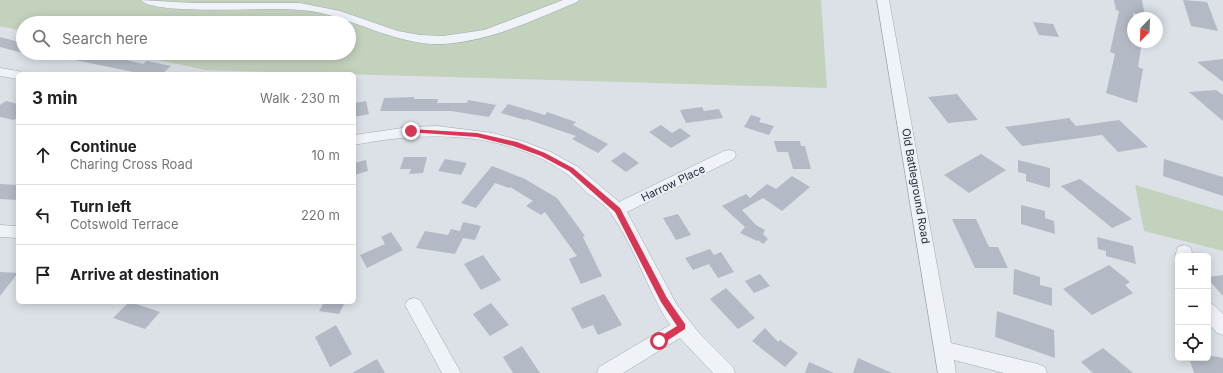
<!DOCTYPE html>
<html lang="en">
<head>
<meta charset="utf-8">
<style>
  :root { --surface:#fff; --page:#f6f6f6; --text:#202124; --muted:#757577; --line:#e0e0e0 }
  body { margin:0; font-family:Inter,sans-serif; background:var(--page); color:var(--text) }
  .controls { position:absolute; right:12px; bottom:12px; display:grid; overflow:hidden; border-radius:6px; box-shadow:0 2px 10px #0003 }
  .controls button { width:36px; height:36px; display:grid; place-items:center; padding:0; border:0; border-bottom:1px solid var(--line); background:var(--surface); color:var(--text); font:20px sans-serif }
  .compass { position:absolute; left:1127px; top:12px; width:36px; height:36px; border-radius:50%; background:var(--surface); box-shadow:0 2px 10px #0003; rotate:203deg }
  .stop { position:absolute; width:12px; height:12px; margin:-9px; border:3px solid #d73754; border-radius:50%; background:#fff }
  .stop.end { background:#d73754; border-color:#fff; box-shadow:0 1px 4px #0008 }
  .list { margin:0; padding:0; list-style:none }
  h2 { display:flex; justify-content:space-between; align-items:center; height:52px; margin:0; padding:0 16px; font-size:17px }
  h2 small { font-size:13px; font-weight:400; color:var(--muted) }
  .list li { display:grid; grid-template-columns:26px 1fr auto; gap:12px; align-items:center; box-sizing:border-box; height:60px; padding:0 16px; border-top:1px solid var(--line) }
  .list b { display:block; font-size:15px; white-space:nowrap }
  .list p { margin:0; font-size:13px; white-space:nowrap; color:var(--muted) }
  .list em { font-size:13px; font-style:normal; color:var(--muted) }
  .icon { flex:none; width:22px; height:22px; fill:none; stroke:currentColor; stroke-width:2; stroke-linecap:round; stroke-linejoin:round }
  .map { position:relative; flex:none; width:1223px; height:373px; overflow:hidden }
  .search { position:absolute; background:var(--surface); box-shadow:0 2px 10px #0003; left:16px; top:16px; width:340px; height:44px; display:flex; align-items:center; gap:10px; box-sizing:border-box; padding:0 14px; border-radius:22px; color:var(--muted); font-size:15px }
  .panel { position:absolute; background:var(--surface); box-shadow:0 2px 10px #0003; left:16px; top:72px; width:340px; height:232px; border-radius:6px }
  .map>svg:first-child { display:block }
  .green { fill:#c3d2bd }
  .building { fill:#b3bac5 }
  .lines { fill:none; stroke-linecap:round; stroke-linejoin:round }
  .minor-casing { stroke:#a1a8b2; stroke-width:1 }
  .minor { fill:#eff2f6; fill-rule:evenodd }
  .route { fill:#d73754 }
  .labels { text-anchor:middle; stroke-width:4; stroke-linejoin:round; paint-order:stroke }
  .street-label { font-size:11px; fill:#252f3f; stroke:#ecf0f5 }
</style>
</head>
<body>
<div class="map">
<svg width="1223" height="373" viewBox="0 0 1223 373">
  <rect width="100%" height="100%" fill="#dce1e8"/>
  <!-- green -->
  <g class="green">
    <polygon points="0,0 821,0 827,88 206,70 124,53 349,53 349,23 23,23 23,31 0,26"/>
    <polygon points="1135,185 1223,211 1223,251 1144,231"/>
  </g>
  <!-- building -->
  <g class="building">
    <polygon points="1114,0 1142,0 1145,16 1133,13 1133,42 1142,42 1138,67 1143,69 1137,103 1106,93 1115,54 1110,52 1119,11 1116,10"/>
    <polygon points="1183,0 1207,2 1218,31 1191,26"/>
    <polygon points="1033,22 1053,24 1059,37 1039,35"/>
    <polygon points="0,37 23,43 23,53 0,47"/>
    <polygon points="66,53 99,53 143,64 147,61 171,66 162,74 143,74 65,58"/>
    <polygon points="1223,59 1223,82 1197,62"/>
    <polygon points="1216,90 1223,95 1223,121 1189,92"/>
    <polygon points="957,94 978,120 948,123 928,97"/>
    <polygon points="414,97 414,99 438,99 437,103 467,103 468,100 496,105 489,117 451,111 380,111 384,98"/>
    <polygon points="6,101 18,104 18,117 14,120 0,117 0,105"/>
    <polygon points="366,101 369,114 354,117 354,103"/>
    <polygon points="508,104 545,115 547,112 576,122 573,125 608,144 598,153 572,139 576,136 526,119 525,120 501,113"/>
    <polygon points="702,107 704,111 719,109 723,118 686,123 680,110"/>
    <polygon points="751,115 761,118 759,122 774,126 769,135 744,127"/>
    <polygon points="1069,118 1076,126 1119,120 1148,147 1118,152 1102,135 1022,146 1005,127"/>
    <polygon points="661,125 672,133 680,128 691,136 671,148 649,132"/>
    <polygon points="774,141 800,141 801,146 805,146 811,169 793,169 788,152 777,152"/>
    <polygon points="624,152 639,163 626,172 611,161"/>
    <polygon points="981,154 1006,170 969,193 944,175"/>
    <polygon points="404,157 427,157 423,173 409,174 411,169 400,169"/>
    <polygon points="445,159 467,163 461,175 438,171"/>
    <polygon points="1164,159 1223,177 1223,196 1163,176"/>
    <polygon points="366,160 368,171 354,175 354,163"/>
    <polygon points="1018,160 1050,168 1050,188 1026,181 1026,174 1018,172"/>
    <polygon points="492,166 525,179 557,198 585,236 583,237 602,276 581,284 569,259 577,256 545,212 541,215 526,206 533,201 510,187 509,188 495,183 476,208 461,203"/>
    <polygon points="792,176 810,187 782,211 763,198 742,210 756,225 765,230 763,234 768,239 763,244 758,240 757,241 740,233 745,227 722,206 746,194 750,198 767,184 776,189"/>
    <polygon points="1080,179 1132,219 1112,228 1061,186"/>
    <polygon points="0,184 18,185 18,200 0,199"/>
    <polygon points="1021,205 1045,211 1045,218 1054,221 1055,234 1021,224"/>
    <polygon points="678,214 691,235 676,240 663,218"/>
    <polygon points="952,219 976,219 989,247 998,247 1008,268 975,268"/>
    <polygon points="463,222 481,226 475,240 463,238 455,254 416,248 425,231 448,235 451,229 460,231"/>
    <polygon points="391,232 403,250 367,268 360,255 385,244 381,237"/>
    <polygon points="1097,237 1133,246 1136,264 1106,256 1106,251 1098,249"/>
    <polygon points="710,249 714,255 721,252 734,272 718,278 709,264 693,270 685,258"/>
    <polygon points="483,255 501,280 481,290 464,264"/>
    <polygon points="1109,265 1130,282 1125,285 1133,293 1092,315 1063,289"/>
    <polygon points="1014,269 1040,277 1040,285 1052,288 1052,306 1013,294"/>
    <polygon points="0,272 18,273 0,296"/>
    <polygon points="760,274 770,286 754,293 745,281"/>
    <polygon points="1223,275 1223,296 1208,279 1208,277"/>
    <polygon points="726,288 755,318 738,329 710,299"/>
    <polygon points="604,294 622,325 598,335 593,325 582,329 571,308"/>
    <polygon points="129,302 130,302 160,312 145,329 113,318"/>
    <polygon points="324,302 345,302 339,314 319,311"/>
    <polygon points="491,303 509,325 490,336 473,314"/>
    <polygon points="997,311 1054,330 1055,358 995,337"/>
    <polygon points="336,325 352,354 330,367 315,337"/>
    <polygon points="765,328 778,342 780,340 798,353 785,367 752,341"/>
    <polygon points="522,346 540,373 513,373 503,357"/>
    <polygon points="1103,348 1133,373 1093,373 1081,362"/>
    <polygon points="1208,355 1223,358 1223,373 1194,373 1189,358 1208,358"/>
    <polygon points="858,358 892,373 853,373"/>
    <polygon points="377,359 385,373 352,373"/>
    <polygon points="809,362 834,373 805,373"/>
  </g>
  <g class="lines">
    <!-- minor casing -->
    <g class="minor-casing">
      <g id="minor">
        <path d="M141,0L193,3H300L340,11L398,31L420,35L443,36L484,30L563,0H579L577,2C534,20 491,41 444,44C401,46 363,23 321,13C307,10 293,9 279,9C257,8 153,15 141,0Z"/>
        <polygon points="877,0 889,0 951,343 1038,364 1045,367 1047,373 1004,373 954,360 956,373 938,373"/>
        <polygon points="0,68 18,71 24,74 18,74 18,79 0,76"/>
        <path d="M437,126L493,133L525,142L551,152L578,167L619,202L724,151L729,150L734,151L736,155L734,159L627,212L677,305L699,333L733,367L735,373H713L680,338L623,373H597L599,367L670,325C647,290 636,249 612,215C606,205 594,198 585,191C579,185 574,179 567,174C506,130 424,131 354,145V135L409,127Z"/>
        <polygon points="0,225 18,226 18,238 0,237"/>
        <polygon points="1184,245 1190,247 1192,252 1191,256 1178,256 1177,261 1175,256 1178,247"/>
        <polygon points="414,298 420,300 461,373 442,373 405,305 408,300"/>
        <polygon points="1208,302 1214,305 1223,314 1223,335 1217,333 1208,323"/>
      </g>
    </g>
    <!-- minor -->
    <use href="#minor" class="minor"/>
  </g>
  <!-- route -->
  <polygon class="route" points="411,129 477,133 517,142 545,153 573,168 620,208 667,298 685,324 685,329 662,344 656,344 656,339 677,326 661,302 615,212 569,171 541,156 513,146 477,137 409,132 408,131"/>
  <g class="labels">
    <!-- street labels -->
    <g class="street-label">
      <text transform="translate(673 183) rotate(-26)" y="4">Harrow Place</text>
      <text transform="translate(916 186) rotate(80)" y="4">Old Battleground Road</text>
    </g>
  </g>
</svg>
<div class="controls">
<button>+</button>
<button>−</button>
<button><svg class="icon" aria-label="locate" viewBox="0 0 24 24"><circle cx="12" cy="12" r="6"/><path d="M12 2v4M12 18v4M2 12h4M18 12h4"/></svg></button>
</div>
<svg class="compass" viewBox="-18 -18 36 36"><path d="M0-13l5 13h-10z" fill="#e53935"/><path d="M0 13l5-13h-10z" fill="#757577"/></svg>
<div class="stop" style="left:659px;top:341px"></div>
<div class="stop end" style="left:411px;top:131px"></div>
<div class="search"><svg class="icon" aria-label="search" viewBox="0 0 24 24"><circle cx="10" cy="10" r="6"/><path d="M15 15l6 6"/></svg>Search here</div>
<section class="panel">
<h2>3 min<small>Walk · 230 m</small></h2>
<ul class="list">
<li><svg class="icon" aria-label="ahead" viewBox="0 0 24 24"><path d="M12 20V5M6 11l6-6 6 6"/></svg><div><b>Continue</b><p>Charing Cross Road</p></div><em>10 m</em></li>
<li><svg class="icon" aria-label="left" viewBox="0 0 24 24"><path d="M17 20v-9H6M10 6l-5 5 5 5"/></svg><div><b>Turn left</b><p>Cotswold Terrace</p></div><em>220 m</em></li>
<li><svg class="icon" aria-label="arrive" viewBox="0 0 24 24"><path d="M6 21V4h12l-3 4 3 4H6"/></svg><div><b>Arrive at destination</b></div></li>
</ul>
</section>
</div>
</body>
</html>
